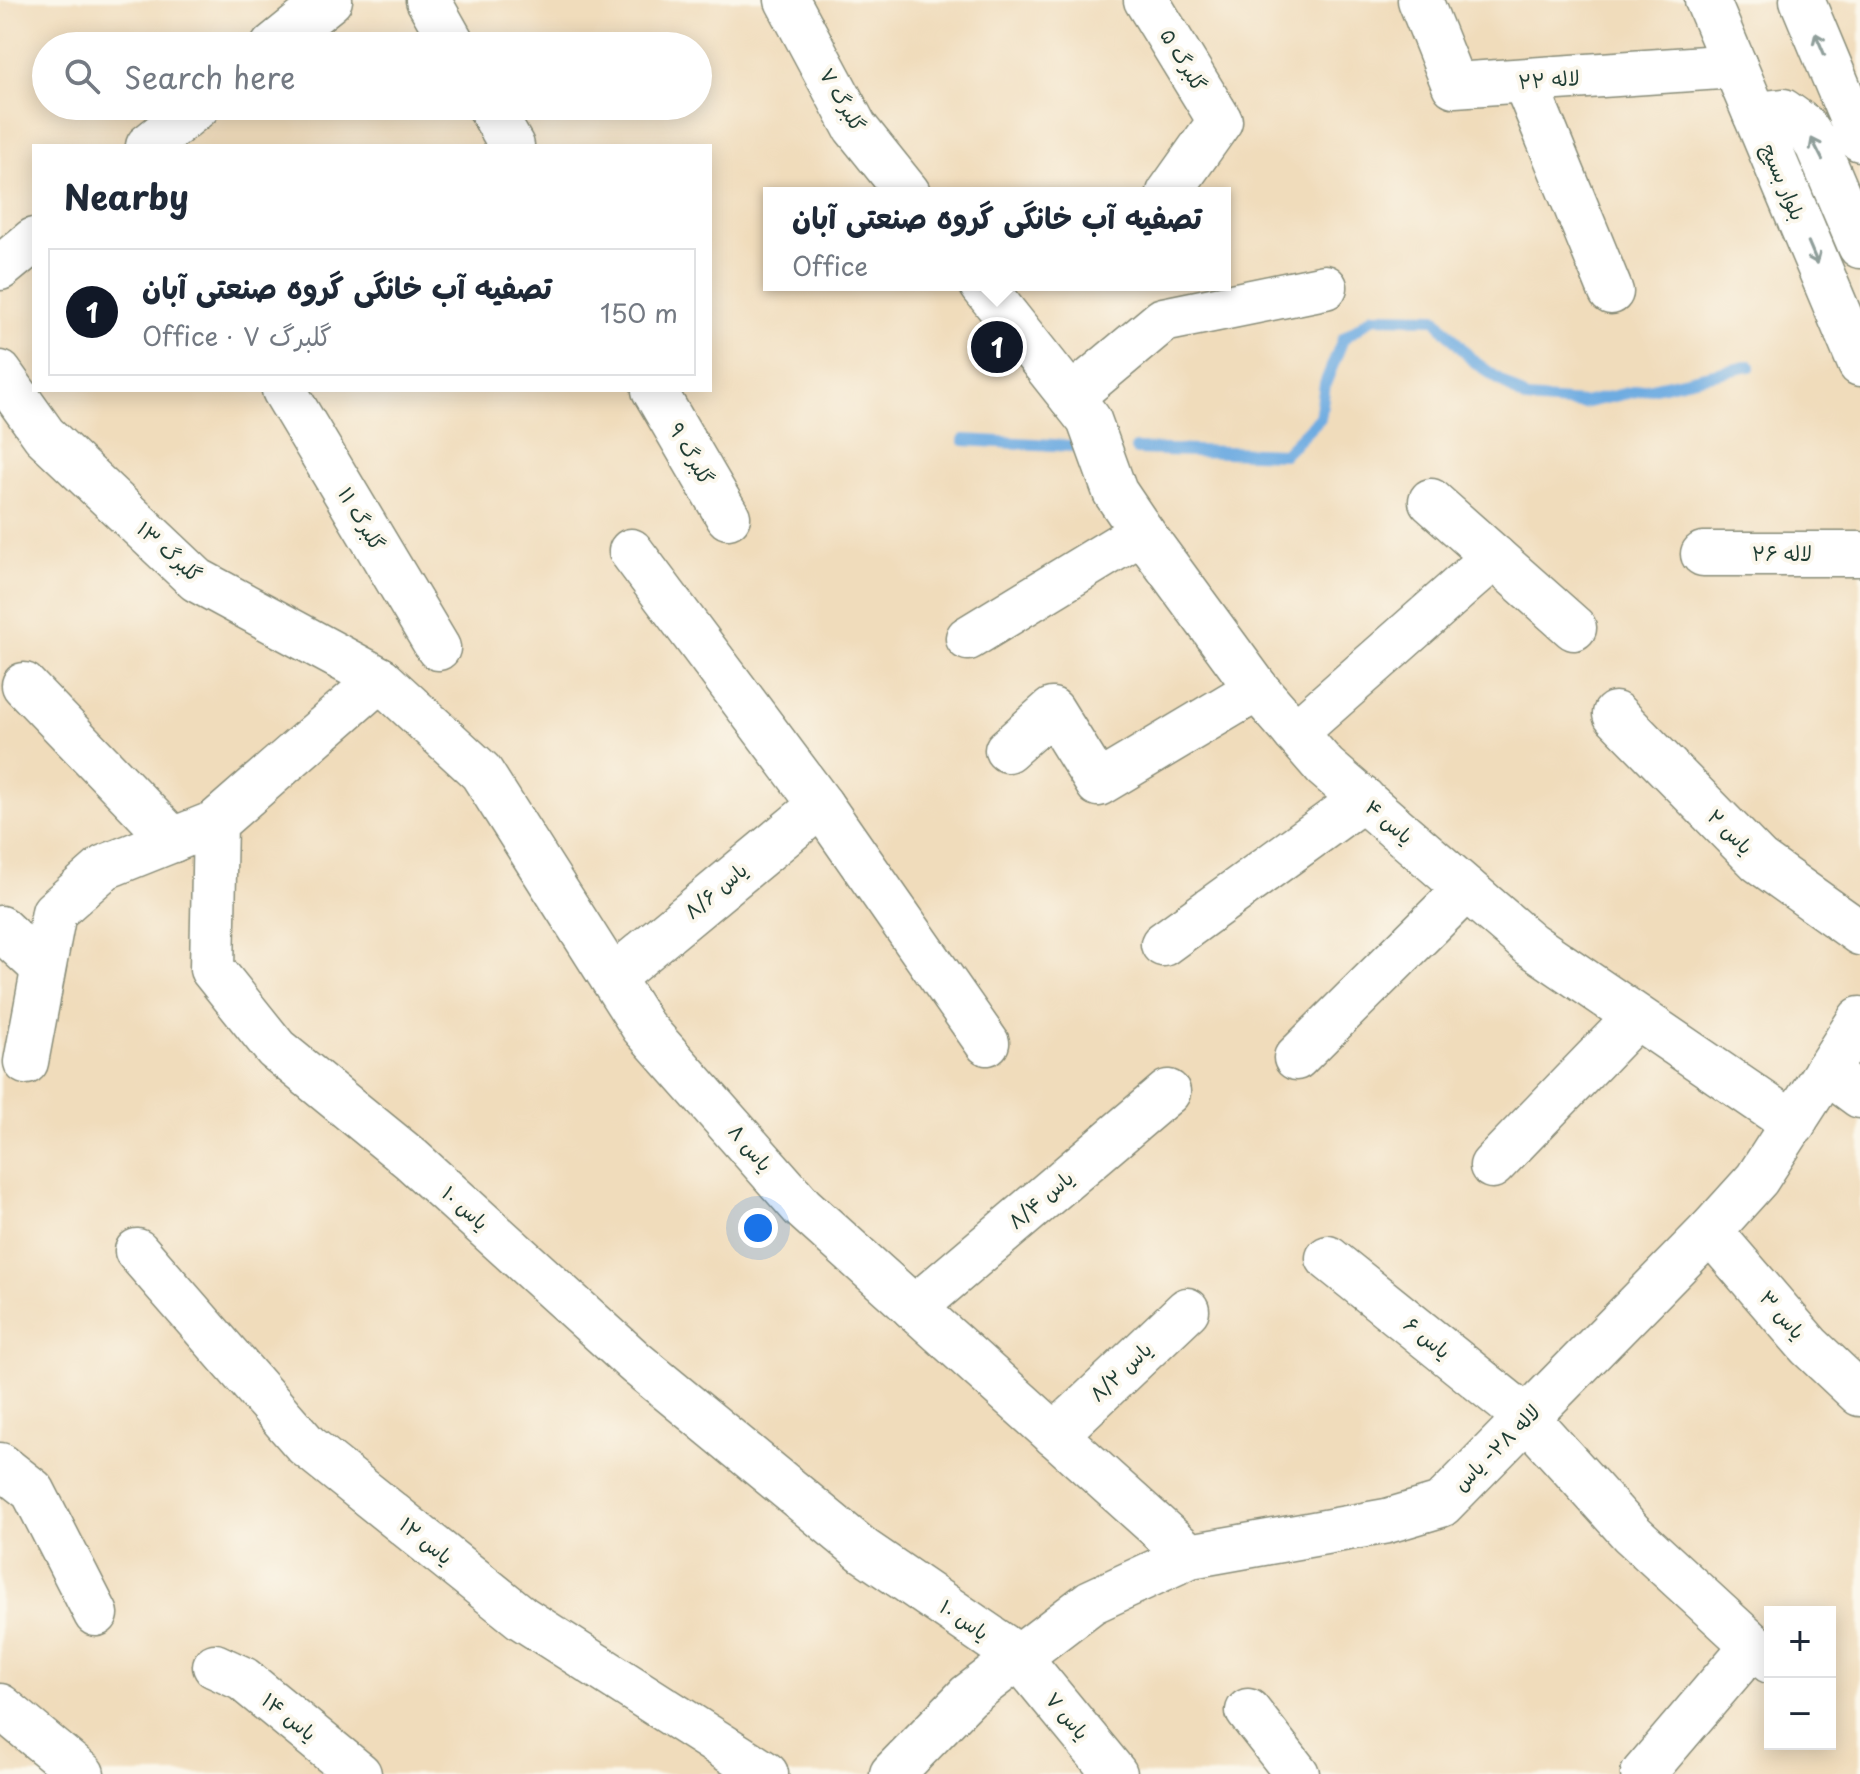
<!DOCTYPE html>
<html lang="en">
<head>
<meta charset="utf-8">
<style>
  :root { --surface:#fff; --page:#f6f6f7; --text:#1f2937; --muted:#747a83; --line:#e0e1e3; --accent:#111827 }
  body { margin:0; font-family:"Playpen Sans","Playpen Sans Arabic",sans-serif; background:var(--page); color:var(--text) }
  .controls { position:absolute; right:24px; bottom:24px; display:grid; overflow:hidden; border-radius:0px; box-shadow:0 4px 20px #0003 }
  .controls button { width:72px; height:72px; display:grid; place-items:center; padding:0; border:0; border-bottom:2px solid var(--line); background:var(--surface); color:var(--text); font:40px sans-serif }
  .you { position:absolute; left:758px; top:1228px; width:28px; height:28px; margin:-20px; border:6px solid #fff; border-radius:50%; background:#1a73e8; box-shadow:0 0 0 12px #1a73e833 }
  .badge { display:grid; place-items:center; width:52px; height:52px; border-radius:50%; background:var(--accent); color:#fff; font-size:26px; font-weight:700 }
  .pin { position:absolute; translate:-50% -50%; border:4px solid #fff; box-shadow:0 2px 8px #0006 }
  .popup { position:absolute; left:763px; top:187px; width:468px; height:104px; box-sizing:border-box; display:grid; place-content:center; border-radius:0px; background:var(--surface); filter:drop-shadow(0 2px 6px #0005); font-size:26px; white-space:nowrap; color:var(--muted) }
  .popup b { font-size:30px; color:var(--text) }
  .popup::after { content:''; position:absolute; left:50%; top:100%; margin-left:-16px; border:16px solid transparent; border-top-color:var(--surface) }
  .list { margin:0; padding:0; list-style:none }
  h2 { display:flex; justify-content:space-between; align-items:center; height:104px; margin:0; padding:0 32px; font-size:34px }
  h2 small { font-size:26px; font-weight:400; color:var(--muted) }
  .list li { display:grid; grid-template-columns:52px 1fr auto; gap:24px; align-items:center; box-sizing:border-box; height:128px; margin:0 16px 16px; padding:0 16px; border:2px solid var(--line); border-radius:0px }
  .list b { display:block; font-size:30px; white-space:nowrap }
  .list p { margin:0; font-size:26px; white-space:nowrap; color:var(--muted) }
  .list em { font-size:26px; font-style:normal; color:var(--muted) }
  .icon { flex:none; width:44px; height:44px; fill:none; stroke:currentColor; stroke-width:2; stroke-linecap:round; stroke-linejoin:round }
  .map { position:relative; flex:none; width:1860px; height:1774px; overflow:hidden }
  .search { position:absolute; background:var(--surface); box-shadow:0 4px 20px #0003; left:32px; top:32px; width:680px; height:88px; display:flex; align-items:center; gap:20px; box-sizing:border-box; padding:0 28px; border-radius:44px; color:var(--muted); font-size:30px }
  .panel { position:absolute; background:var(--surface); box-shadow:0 4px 20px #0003; left:32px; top:144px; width:680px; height:248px; border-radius:0px }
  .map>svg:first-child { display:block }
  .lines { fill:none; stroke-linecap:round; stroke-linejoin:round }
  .stream { stroke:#6eace1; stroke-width:12 }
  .minor-casing { stroke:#888c78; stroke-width:47 }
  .major-casing { stroke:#888c78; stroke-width:47 }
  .minor { stroke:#fff; stroke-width:44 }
  .major { stroke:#fff; stroke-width:44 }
  .oneway { stroke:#8f9e9a }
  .labels { text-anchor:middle; stroke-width:8; stroke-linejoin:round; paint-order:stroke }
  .street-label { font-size:20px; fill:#1f3d34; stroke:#fbf7ec }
</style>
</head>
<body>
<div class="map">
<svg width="1860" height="1774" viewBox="0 0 1860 1774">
  <rect width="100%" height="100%" fill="#fbf7ec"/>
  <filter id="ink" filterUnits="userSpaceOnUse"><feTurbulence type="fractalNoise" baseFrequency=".0125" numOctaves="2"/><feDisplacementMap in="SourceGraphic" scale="16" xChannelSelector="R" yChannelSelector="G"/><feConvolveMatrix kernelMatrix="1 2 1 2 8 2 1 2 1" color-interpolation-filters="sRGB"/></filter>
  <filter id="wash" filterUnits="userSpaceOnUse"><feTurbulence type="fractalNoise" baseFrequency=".006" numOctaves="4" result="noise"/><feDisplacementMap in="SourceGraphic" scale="32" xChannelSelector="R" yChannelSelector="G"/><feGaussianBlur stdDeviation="1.8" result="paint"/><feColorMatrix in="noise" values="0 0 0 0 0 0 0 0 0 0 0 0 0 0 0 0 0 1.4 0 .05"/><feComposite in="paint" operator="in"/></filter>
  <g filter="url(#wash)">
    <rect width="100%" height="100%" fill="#f0dcbb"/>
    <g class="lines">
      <!-- stream -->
      <g class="stream">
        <polyline points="964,440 1072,446"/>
        <polyline points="1136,449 1284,454 1320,418 1325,384 1343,339 1373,317 1435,318 1472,360 1526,399 1583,403 1750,366"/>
      </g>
    </g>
  </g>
  <g filter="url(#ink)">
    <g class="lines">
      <!-- minor casing -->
      <g class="minor-casing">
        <g id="minor">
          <polyline points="428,0 454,46"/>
          <polyline points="787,0 855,127 908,193"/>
          <polyline points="1146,0 1220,121 1169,193"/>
          <polyline points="1420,0 1454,85 1735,66"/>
          <polyline points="273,46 330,0"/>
          <polyline points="1525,82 1611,292"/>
          <polyline points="489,106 512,146"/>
          <polyline points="148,146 198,106"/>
          <polyline points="0,268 34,240"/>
          <polyline points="982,285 1089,420 1115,492 1142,532 1257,689 1325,767 1530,944 1794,1124"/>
          <polyline points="0,373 44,435 197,580 380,679 481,772 643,1027 802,1207 1190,1556"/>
          <polyline points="284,390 438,648"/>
          <polyline points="654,390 728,517"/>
          <polyline points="1071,397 1163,320 1325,287"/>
          <polyline points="1431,501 1574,628"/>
          <polyline points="631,551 821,805 987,1043"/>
          <polyline points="1703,554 1860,554"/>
          <polyline points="968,638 1142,532"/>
          <polyline points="380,679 215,823 212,969 276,1049 411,1159 636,1363 864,1551 1019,1657 1115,1774"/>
          <polyline points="24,685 173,840"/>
          <polyline points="1615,714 1759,861 1860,933"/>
          <polyline points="1295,733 1494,557"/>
          <polyline points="1007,750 1052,710 1098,784 1257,689"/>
          <polyline points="0,928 43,968"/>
          <polyline points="1163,944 1363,799"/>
          <polyline points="612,978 821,805"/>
          <polyline points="1296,1058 1466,889"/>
          <polyline points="26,1062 54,912 105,867 215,823"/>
          <polyline points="1826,1071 1860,1096"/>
          <polyline points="1492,1166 1636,1017"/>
          <polyline points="1710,1231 1809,1346 1860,1394"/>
          <polyline points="137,1251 306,1445 522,1618 766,1774"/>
          <polyline points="1328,1258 1527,1418 1631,1533 1770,1661"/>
          <polyline points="914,1308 1168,1092"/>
          <polyline points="1055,1435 1187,1310"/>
          <polyline points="0,1465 33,1491 96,1614"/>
          <polyline points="215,1666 243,1679 359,1774"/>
          <polyline points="0,1706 82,1774"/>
          <polyline points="1248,1711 1297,1774"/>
          <polyline points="892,1774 968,1696 1091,1602 1190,1556 1387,1521 1441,1505 1710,1231 1757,1179 1860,1019"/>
          <polyline points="1643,1774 1753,1645"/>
        </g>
      </g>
      <!-- major casing -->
      <g class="major-casing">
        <g id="major">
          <polyline points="1707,0 1860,364"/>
          <polyline points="1802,0 1860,139"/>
          <polyline points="1755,114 1783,111 1804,126 1817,145 1860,246"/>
        </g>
      </g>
      <!-- minor -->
      <use href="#minor" class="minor"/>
      <!-- major -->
      <use href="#major" class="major"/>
    </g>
    <!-- one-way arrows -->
    <defs><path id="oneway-shaft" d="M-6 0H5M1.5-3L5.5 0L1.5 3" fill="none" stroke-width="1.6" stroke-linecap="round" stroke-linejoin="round" transform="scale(2)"/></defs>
    <g class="oneway">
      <use href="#oneway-shaft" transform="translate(1820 44) rotate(-113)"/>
      <use href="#oneway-shaft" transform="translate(1817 149) rotate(-117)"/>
      <use href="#oneway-shaft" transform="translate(1813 253) rotate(67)"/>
    </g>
  </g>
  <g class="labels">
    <!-- street labels -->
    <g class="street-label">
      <text transform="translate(1183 60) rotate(59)" y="7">گلبرگ ۵</text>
      <text transform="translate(1549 80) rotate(-4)" y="7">لاله ۲۲</text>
      <text transform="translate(842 100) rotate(60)" y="7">گلبرگ ۷</text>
      <text transform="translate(1783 182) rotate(67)" y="7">بلوار بسیج</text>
      <text transform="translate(691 454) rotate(60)" y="7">گلبرگ ۹</text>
      <text transform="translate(361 519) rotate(59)" y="7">گلبرگ ۱۱</text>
      <text transform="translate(169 552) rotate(42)" y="7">گلبرگ ۱۳</text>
      <text x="1782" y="561">لاله ۲۶</text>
      <text transform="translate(1389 822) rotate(41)" y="7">یاس ۴</text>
      <text transform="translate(1730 832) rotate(45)" y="7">یاس ۲</text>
      <text transform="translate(716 891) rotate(-40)" y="7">یاس ۸/۶</text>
      <text transform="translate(750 1148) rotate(49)" y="7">یاس ۸</text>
      <text transform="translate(1041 1200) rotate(-40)" y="7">یاس ۸/۴</text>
      <text transform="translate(465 1208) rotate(42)" y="7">یاس ۱۰</text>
      <text transform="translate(1782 1315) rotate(49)" y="7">یاس ۳</text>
      <text transform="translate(1427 1338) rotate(39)" y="7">یاس ۶</text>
      <text transform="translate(1121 1372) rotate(-43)" y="7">یاس ۸/۲</text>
      <text transform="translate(1497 1448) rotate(-45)" y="7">لاله ۲۸- یاس</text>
      <text transform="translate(426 1541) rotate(39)" y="7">یاس ۱۲</text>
      <text transform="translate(964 1620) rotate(35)" y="7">یاس ۱۰</text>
      <text transform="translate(1067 1716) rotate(50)" y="7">یاس ۷</text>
      <text transform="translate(289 1717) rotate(39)" y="7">یاس ۱۴</text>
    </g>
  </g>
</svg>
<div class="controls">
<button>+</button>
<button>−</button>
</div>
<div class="you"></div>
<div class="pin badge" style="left:997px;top:347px">1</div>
<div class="popup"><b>تصفیه آب خانگی گروه صنعتی آبان</b>Office</div>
<div class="search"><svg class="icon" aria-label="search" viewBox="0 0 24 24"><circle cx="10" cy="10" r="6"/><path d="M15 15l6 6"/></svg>Search here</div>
<section class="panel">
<h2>Nearby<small></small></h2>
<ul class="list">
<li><span class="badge">1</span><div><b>تصفیه آب خانگی گروه صنعتی آبان</b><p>Office · گلبرگ ۷</p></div><em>150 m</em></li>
</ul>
</section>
</div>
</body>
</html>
